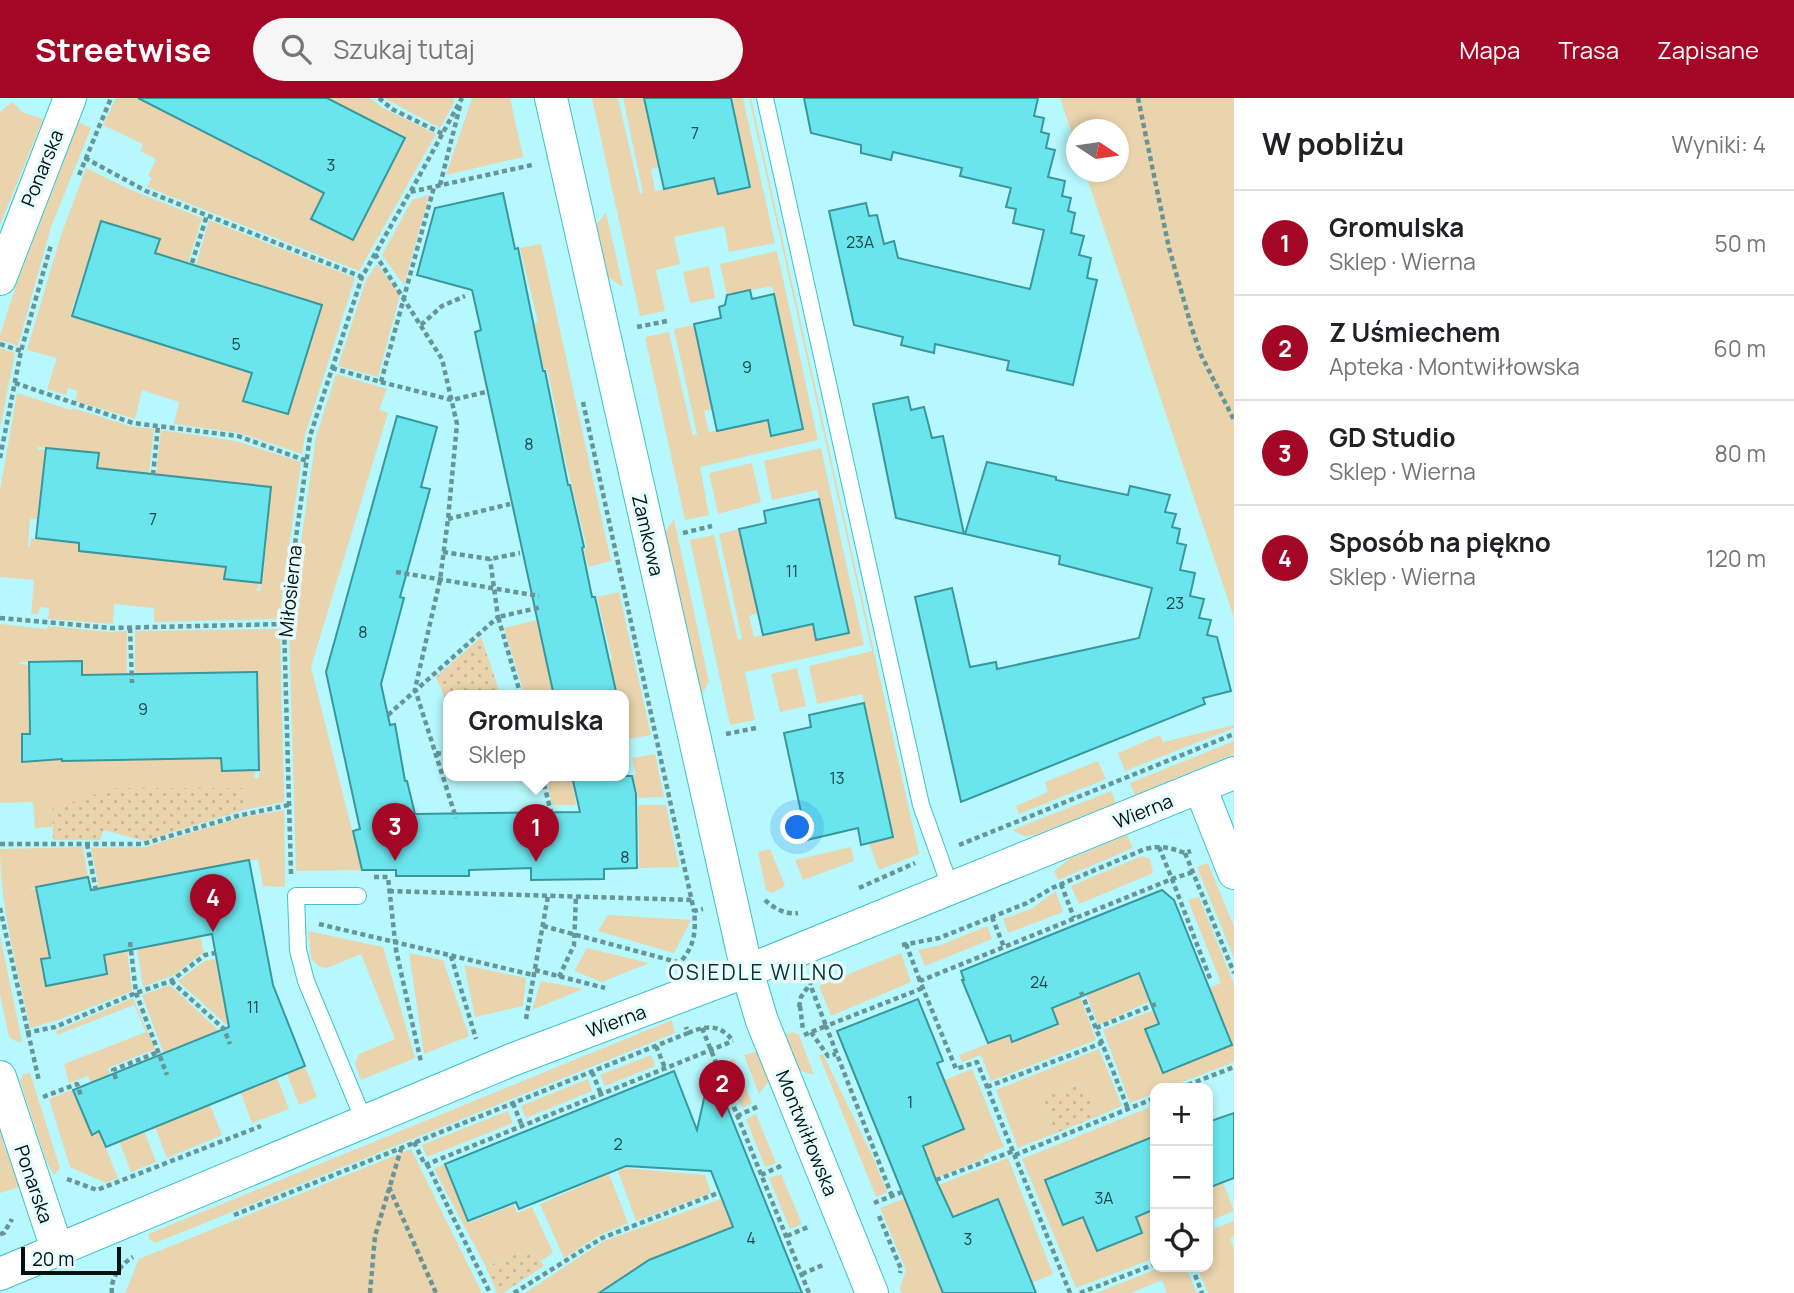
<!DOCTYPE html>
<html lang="pl">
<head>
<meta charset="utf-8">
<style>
  :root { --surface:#fff; --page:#f6f6f6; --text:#202124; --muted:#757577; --line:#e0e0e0; --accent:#a40726 }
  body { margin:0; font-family:Manrope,sans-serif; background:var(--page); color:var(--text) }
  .controls { position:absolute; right:21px; bottom:21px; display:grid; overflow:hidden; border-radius:14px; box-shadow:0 4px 10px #0003 }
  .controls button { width:63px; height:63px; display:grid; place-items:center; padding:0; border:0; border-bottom:2px solid var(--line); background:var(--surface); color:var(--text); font:35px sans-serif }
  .compass { position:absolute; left:1066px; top:21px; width:63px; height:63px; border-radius:50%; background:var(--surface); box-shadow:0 4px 10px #0003; rotate:103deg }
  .scale { position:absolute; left:21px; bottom:18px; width:100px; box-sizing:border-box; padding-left:7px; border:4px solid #001112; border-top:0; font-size:19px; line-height:24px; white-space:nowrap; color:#001112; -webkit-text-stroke:5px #e8fcfe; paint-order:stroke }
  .you { position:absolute; left:798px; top:730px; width:24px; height:24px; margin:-18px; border:5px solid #fff; border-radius:50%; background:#1a73e8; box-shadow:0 0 0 10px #1a73e833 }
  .badge { display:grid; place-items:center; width:46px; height:46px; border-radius:50%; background:var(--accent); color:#fff; font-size:23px; font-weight:700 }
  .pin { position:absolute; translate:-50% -58px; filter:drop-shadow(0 2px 4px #0008) }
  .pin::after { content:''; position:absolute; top:37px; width:24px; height:21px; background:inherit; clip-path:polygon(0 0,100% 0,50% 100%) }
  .popup { position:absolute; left:443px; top:592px; width:186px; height:91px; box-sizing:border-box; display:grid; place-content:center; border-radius:14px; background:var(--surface); filter:drop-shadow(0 2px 5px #0005); font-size:23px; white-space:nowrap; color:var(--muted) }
  .popup b { font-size:26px; color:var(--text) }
  .popup::after { content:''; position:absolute; left:50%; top:100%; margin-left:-14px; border:14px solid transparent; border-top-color:var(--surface) }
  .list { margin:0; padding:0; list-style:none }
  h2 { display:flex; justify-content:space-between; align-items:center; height:91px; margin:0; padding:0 28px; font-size:30px }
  h2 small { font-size:23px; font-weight:400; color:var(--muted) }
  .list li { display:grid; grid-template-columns:46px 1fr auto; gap:21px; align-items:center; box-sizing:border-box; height:105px; padding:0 28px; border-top:2px solid var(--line) }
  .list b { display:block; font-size:26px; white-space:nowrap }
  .list p { margin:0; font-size:23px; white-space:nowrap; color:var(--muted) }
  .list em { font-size:23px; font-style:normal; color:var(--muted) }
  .icon { flex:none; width:38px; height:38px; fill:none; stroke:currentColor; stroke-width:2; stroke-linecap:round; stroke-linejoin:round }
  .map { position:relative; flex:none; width:1234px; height:1195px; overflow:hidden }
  header { display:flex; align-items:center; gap:42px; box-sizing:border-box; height:98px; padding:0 35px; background:var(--accent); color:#fff }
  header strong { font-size:33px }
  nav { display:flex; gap:38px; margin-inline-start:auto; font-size:24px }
  .search { width:490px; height:63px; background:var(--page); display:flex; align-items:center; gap:18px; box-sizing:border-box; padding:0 24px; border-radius:38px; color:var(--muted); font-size:26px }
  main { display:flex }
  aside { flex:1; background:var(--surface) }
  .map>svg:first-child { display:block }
  .green { fill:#ead4ae }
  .park { fill:url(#park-dots) }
  .building { fill:#6be5ed; stroke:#38979d; stroke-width:2 }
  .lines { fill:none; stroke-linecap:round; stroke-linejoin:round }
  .service-casing { stroke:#3fc0c8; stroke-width:18 }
  .minor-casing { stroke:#3fc0c8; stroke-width:34 }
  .path { stroke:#679497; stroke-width:4.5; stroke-dasharray:5 3.5; stroke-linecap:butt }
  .service { stroke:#fff; stroke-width:16 }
  .minor { stroke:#fff; stroke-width:32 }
  .labels { text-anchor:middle; stroke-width:7; stroke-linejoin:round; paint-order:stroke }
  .number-label { font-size:16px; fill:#1b4649 }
  .street-label { font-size:19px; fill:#001112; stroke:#e8fcfe }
  .neighbourhood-label { font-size:21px; letter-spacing:2px; fill:#073133; stroke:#e8fcfe }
</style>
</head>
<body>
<header>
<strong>Streetwise</strong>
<div class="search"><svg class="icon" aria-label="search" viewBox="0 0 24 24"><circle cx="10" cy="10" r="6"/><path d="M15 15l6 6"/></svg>Szukaj tutaj</div>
<nav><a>Mapa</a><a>Trasa</a><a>Zapisane</a></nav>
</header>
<main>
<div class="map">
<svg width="1234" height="1195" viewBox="0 0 1234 1195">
  <defs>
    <pattern id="park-dots" width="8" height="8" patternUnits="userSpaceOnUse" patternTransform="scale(1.75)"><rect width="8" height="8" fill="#ead4ae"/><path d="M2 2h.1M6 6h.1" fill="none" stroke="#c7b595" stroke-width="1.8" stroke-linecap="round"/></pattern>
  </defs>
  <rect width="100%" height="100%" fill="#b6f8fd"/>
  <!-- green -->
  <g class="green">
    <polygon points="116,0 159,0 324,95 311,121 352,142 405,40 327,0 370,0 383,10 436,36 359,173 147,89 152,80 148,78 156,61 140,53 143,46 103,27"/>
    <polygon points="384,0 453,0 454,5 440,30"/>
    <polygon points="472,0 510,0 523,59 446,77"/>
    <polygon points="592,0 618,0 640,96 643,95 623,0 644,0 659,69 651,71 655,93 704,82 720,73 718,96 750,88 731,0 743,0 775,145 729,154 724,128 674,139 680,166 656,172 665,213 640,218"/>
    <polygon points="749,0 751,0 919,756 879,772 869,745 894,739 862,596 817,606 809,568 872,553"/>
    <polygon points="1060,0 1234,0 1234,520 1085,74 1118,74 1118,32 1076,32 1076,48"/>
    <polygon points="12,4 22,14 43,21 0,127 0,14"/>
    <polygon points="79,24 91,30 51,129 18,248 0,242 0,237 17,185"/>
    <polygon points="86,70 131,92 202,120 188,165 155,155 159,141 101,123 71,215 254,275 288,316 322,207 196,167 209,122 355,180 305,337 302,356 239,335 174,326 179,304 142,292 135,321 75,303 78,293 68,290 66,297 47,291 57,260 27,252 61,137"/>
    <polygon points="429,97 404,187 382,157 412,102"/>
    <polygon points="606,114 623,189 608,179 596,127"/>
    <polygon points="541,146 611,463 588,469 584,451 587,450 559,337 561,336 547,271 544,271 534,226 538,224 520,150"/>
    <polygon points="777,153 818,342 700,369 709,417 685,422 645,239 669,234 693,338 697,336 674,231 694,227 712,311 704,313 709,334 757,324 774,315 771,338 803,331 772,188 727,197 720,166"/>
    <polygon points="377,166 400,197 378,279 338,268 366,182"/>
    <polygon points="709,168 715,200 690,205 683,174"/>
    <polygon points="0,250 15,255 0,330"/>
    <polygon points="336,276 387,291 379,312 388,315 311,569 362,772 296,773 289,528 316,339"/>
    <polygon points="17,295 71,312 73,310 133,329 154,331 149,375 124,372 123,380 97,378 99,355 38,349 38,351 46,352 38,421 30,421 28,448 30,448 31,440 87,446 80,453 226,469 224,481 259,485 258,491 255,492 260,493 261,483 254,482 262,473 271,388 250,386 249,394 223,391 223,383 205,381 204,389 188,387 188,379 170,377 169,385 158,384 159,376 156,376 161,332 236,343 301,364 279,521 154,524 154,510 114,506 113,526 48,521 49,510 40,509 38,516 31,516 34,482 0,479 0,392"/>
    <polygon points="821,350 864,547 745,574 755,622 730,627 690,442 714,437 738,542 742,541 719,436 739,431 758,515 749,518 754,539 802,529 819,519 816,542 849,535 817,392 772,402 764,363"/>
    <polygon points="752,365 761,404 718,416 709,375"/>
    <polygon points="674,421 709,584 702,596 664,436"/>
    <polygon points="619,494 651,637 629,641 624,616 624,598 617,598 609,564 612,562 597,499"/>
    <polygon points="537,522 554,598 525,598 504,530"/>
    <polygon points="0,526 47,531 48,528 112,534 127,533 127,576 82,585 81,563 20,564 20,566 29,567 30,636 22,637 22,664 24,655 129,662 188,661 205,652 205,660 221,660 222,673 256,672 254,680 259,680 259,670 135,577 135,533 280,531 284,704 244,712 244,690 52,711 52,729 35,730 33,704 0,705"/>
    <polygon points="797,570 806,608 780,614 771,576"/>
    <polygon points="1234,627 1234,630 1125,673 1118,655 1160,637 1163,644"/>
    <polygon points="1234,643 1234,656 1135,697 1130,685"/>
    <polygon points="655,656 664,699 638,700 633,677 636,676 632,660"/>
    <polygon points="1098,663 1106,681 1019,716 1016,708 1048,694 1045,684"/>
    <polygon points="546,678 572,678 576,707 552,707"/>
    <polygon points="1111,693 1116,705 1035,737 1024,738 1012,732"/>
    <polygon points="638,707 666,707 679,769 639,770"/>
    <polygon points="284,712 285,789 263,788 258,761 99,791 91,750 145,749 239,720"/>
    <polygon points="1127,737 1133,750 1058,782 1054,773 1069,761"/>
    <path d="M83,749L88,779L28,791H36L50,860L42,861L46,888L85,872L87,880L107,876L104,857L127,852L132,893L61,921L30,930C18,871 0,811 0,751Z"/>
    <polygon points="851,749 854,763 803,782 795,762"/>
    <polygon points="770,751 785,788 772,795 766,792 758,754"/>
    <polygon points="1142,758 1150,761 1153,775 1079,806 1071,788"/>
    <polygon points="1208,765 1234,829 1234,860 1197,769"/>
    <polygon points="1056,793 1063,814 1008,835 1003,821 1031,811"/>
    <polygon points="1199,799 1234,886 1234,964 1167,990 1155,990 1155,995 1130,1005 1103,932 1154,912 1159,926 1146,931 1163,975 1232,947 1209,890 1221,885 1188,802"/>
    <polygon points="608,817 691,822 674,855 598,833"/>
    <polygon points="987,828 992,841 925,868 918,852 941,847"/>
    <polygon points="308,833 383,849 415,960 361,982 355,965 359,956 395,941 361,856 327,870 320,869 311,861"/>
    <polygon points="0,838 22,943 17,944 9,939 0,896"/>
    <polygon points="200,838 204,854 172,878 143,889 137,850"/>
    <polygon points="587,850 649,865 602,884 574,873"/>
    <polygon points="409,855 443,862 469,938 424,956"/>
    <polygon points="901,855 911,884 831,918 819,888"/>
    <polygon points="216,861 229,929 178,883 205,863"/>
    <polygon points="464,867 526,880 523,908 475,919"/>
    <polygon points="1147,872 1151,882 1143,886 1150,903 1098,927 1086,896"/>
    <polygon points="541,883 583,891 532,912"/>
    <polygon points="170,887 219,933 164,956 142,897"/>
    <polygon points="1080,899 1096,942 991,983 981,957 962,964 959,957 1010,937 1013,944 1058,926 1052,910"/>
    <polygon points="133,900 155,951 108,970 110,977 91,985 88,978 69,985 64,966 146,934 134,907 57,937 56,933"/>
    <polygon points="672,922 675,935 155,1145 149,1141 148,1136"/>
    <polygon points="792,934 799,937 814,977 798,972 785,937"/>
    <polygon points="1099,951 1122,1008 1096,1019 1082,984 1042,1000 1056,1035 1018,1050 996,992"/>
    <polygon points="758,953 769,983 759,996 744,957"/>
    <polygon points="823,956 875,1064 887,1094 876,1099 819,957"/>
    <polygon points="651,957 655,968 605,988 600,977"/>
    <polygon points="734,960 752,1005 742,1010 724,965"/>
    <polygon points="305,969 317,999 299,1007 287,976"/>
    <polygon points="972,971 1004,1049 984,1057 985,1060 935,1080 922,1048 964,1031 948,991 935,986"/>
    <polygon points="30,975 60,1070 54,1077 46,1062 20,983 23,976"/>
    <polygon points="277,980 289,1011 252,1025 241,995"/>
    <polygon points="588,981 592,993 526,1020 521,1008"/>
    <polygon points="72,992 91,1036 99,1033 118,1080 106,1085 70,1069 49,1001"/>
    <polygon points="210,1007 222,1037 167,1060 155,1029"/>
    <polygon points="1155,1007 1155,1041 1152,1039 1045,1083 1063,1127 1083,1119 1097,1153 1142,1135 1136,1119 1155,1111 1155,1160 1076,1190 1022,1061"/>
    <polygon points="508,1013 513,1025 427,1059 422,1047"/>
    <polygon points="756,1016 776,1065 765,1069 746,1021"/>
    <polygon points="144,1033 156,1064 131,1074 119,1043"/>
    <polygon points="0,1035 19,1089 0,1095"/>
    <polygon points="411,1051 482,1195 125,1195 139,1161"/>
    <polygon points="1008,1060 1053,1176 1026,1187 1017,1148 998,1101 931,1165 943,1195 902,1195 900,1189 906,1172 880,1110"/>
    <polygon points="444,1066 468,1125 514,1107 517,1115 532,1109 553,1155 541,1163 531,1150 486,1169 434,1071"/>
    <polygon points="625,1070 705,1077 711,1095 636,1123 618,1073"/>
    <polygon points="609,1076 628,1125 600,1137 564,1160 540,1106"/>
    <polygon points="781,1076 802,1126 790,1131 769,1080"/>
    <polygon points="1223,1084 1234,1113 1208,1124 1208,1090"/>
    <polygon points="721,1101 733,1132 645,1165 597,1195 525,1195 604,1143"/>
    <polygon points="1234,1123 1234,1138 1230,1140 1234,1151 1234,1195 1208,1195 1197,1169 1208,1169 1208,1133"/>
    <polygon points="1162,1169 1186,1169 1197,1195 1167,1195 1162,1182 1131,1195 1096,1195"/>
  </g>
  <!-- park -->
  <g class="park">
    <polygon points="481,539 501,598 448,598 448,608 436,579"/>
    <polygon points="115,690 244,690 244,712 144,743 104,732 100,742 53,742 52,711"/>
    <polygon points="1083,984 1096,1019 1056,1035 1042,1000"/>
    <polygon points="531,1150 544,1168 503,1195 497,1195 486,1169"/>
  </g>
  <!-- building -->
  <g class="building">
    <polygon points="138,0 327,0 405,40 353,142 311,121 324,95"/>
    <polygon points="644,0 731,0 750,89 718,96 714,80 664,91"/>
    <polygon points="804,0 1038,0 1034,18 1044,20 1041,34 1049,36 1046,50 1055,52 1048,79 1065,83 1062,98 1071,100 1068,113 1075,115 1071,135 1084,138 1079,157 1091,160 1087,180 1097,182 1073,287 1007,272 1009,263 935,246 934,255 901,247 903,239 854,227 829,113 866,105 869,118 877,117 884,146 894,143 898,160 1030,191 1044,132 1013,125 1016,111 1006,109 1011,90 960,78 962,70 893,54 891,62 861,55 861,47 811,35"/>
    <polygon points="503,95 515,151 518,150 543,273 545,273 568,387 570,387 584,449 582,450 592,499 595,499 617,598 554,598 477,244 475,234 481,232 472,192 417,177 435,110"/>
    <polygon points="101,123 160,141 155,155 322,207 288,316 243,303 252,275 72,218"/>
    <polygon points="750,192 752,201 774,196 803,331 771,338 768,322 717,333 694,226 721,220 719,209 725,207 727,197"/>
    <polygon points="908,299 911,312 924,309 932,340 943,338 964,436 896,420 873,306"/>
    <polygon points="397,318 437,329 421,389 430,391 400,499 404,500 381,586 390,627 395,626 405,683 407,683 415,716 580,714 572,678 632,678 636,696 637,770 604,771 604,781 531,782 531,770 469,772 469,778 396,778 396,772 362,772 353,733 360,731 326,574"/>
    <polygon points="46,350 99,355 97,370 271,389 261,485 224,481 226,469 79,453 79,445 36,440"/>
    <polygon points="987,364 1056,379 1056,382 1113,394 1128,397 1130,388 1170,397 1165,414 1176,416 1172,429 1180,431 1177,445 1186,447 1180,472 1195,475 1190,498 1204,501 1199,520 1211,522 1207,537 1217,539 1231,593 1203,600 1205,606 961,704 915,499 952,490 970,569 996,564 997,571 1139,540 1152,490 1059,466 1060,458 965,436"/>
    <polygon points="819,401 849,535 816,542 813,526 763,537 739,431 766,425 764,413"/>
    <polygon points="82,563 82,577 257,574 259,672 222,673 221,660 62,663 62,661 22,664 22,636 30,636 29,564"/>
    <polygon points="864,605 893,739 861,747 858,730 807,742 784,635 811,629 809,617"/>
    <polygon points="249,762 273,887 305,968 106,1049 99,1033 92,1037 73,992 229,929 212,836 104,857 107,876 46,888 41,861 50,860 36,789 88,779 91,792"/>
    <polygon points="1162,792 1174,802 1232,947 1163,975 1145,931 1159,926 1139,875 1052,910 1058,926 1012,944 1010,937 988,945 962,882 964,882 961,873"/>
    <polygon points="918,901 943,963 937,965 964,1031 923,1048 936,1082 953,1119 998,1101 1036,1195 943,1195 845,953 837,933"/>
    <polygon points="711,969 802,1195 599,1195 649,1162 733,1129 711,1073 626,1068 519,1111 516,1104 468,1123 445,1066 674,973 697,1032"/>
    <polygon points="1234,1015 1234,1080 1208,1090 1208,1024"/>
    <polygon points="1155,1038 1155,1111 1136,1119 1142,1135 1097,1153 1083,1119 1063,1127 1045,1082"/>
  </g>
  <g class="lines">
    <!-- service casing -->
    <g class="service-casing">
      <g id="service">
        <polyline points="765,0 921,707 951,791"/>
        <polyline points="358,798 296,798 298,852 306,883 365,1025"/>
      </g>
    </g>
    <!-- minor casing -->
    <g class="minor-casing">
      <g id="minor">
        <polyline points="551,0 747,873 762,923 872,1195"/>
        <polyline points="0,181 70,0"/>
        <polyline points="1200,689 1234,775"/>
        <polyline points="0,979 57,1151"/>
        <polyline points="0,1176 514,961 747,873 1234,675"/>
      </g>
    </g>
    <!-- path -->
    <g class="path">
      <polyline points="379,0 392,11 443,36"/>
      <polyline points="1138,0 1169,150 1192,231 1201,257 1234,322"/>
      <polyline points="85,60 146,93 362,179"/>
      <polyline points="79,77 111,0"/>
      <polyline points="440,87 460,8"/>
      <polyline points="411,93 462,0"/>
      <polyline points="375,156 442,261 457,326 448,421 440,482 415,591 456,720"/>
      <polyline points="192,165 207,117"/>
      <polyline points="421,227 442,208 465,198"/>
      <polyline points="637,229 667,223"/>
      <polyline points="0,246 21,253"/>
      <polyline points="332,270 381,284 434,89"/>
      <polyline points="381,284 452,302 486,294"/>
      <polyline points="15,285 133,325 238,338 307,363"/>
      <polyline points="583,304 694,813"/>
      <polyline points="0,360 21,253 51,147"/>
      <polyline points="153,377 158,328"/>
      <polyline points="448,421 510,406"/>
      <polyline points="683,435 712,428"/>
      <polyline points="443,454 490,461 520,455"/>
      <polyline points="396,474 539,498"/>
      <polyline points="0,520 111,530 284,526"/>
      <polyline points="130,530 132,585"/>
      <polyline points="521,598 498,519 542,509"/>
      <polyline points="388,617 498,519 490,461"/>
      <polyline points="726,636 756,630"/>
      <polyline points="436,655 448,657"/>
      <polyline points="542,678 551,714"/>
      <polyline points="0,746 143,746 237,718 289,707"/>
      <polyline points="87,746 96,793"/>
      <polyline points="959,747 1234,636"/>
      <polyline points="1159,749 1172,781 1193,774"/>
      <polyline points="1185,755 1234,875"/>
      <polyline points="291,776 284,526 310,338 362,179 410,94 532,67"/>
      <polyline points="374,779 388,779 396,852 421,964"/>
      <polyline points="1061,786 1074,820"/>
      <polyline points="859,790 915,765"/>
      <polyline points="389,793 692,802"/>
      <path d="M765,802C773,810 786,817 798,815"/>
      <polyline points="0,810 39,983"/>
      <polyline points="992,819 1004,849"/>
      <polyline points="319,826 533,877"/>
      <polyline points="543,828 677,864"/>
      <polyline points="130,844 136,895 167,977"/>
      <polyline points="906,846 920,883"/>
      <path d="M902,847L939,840L1027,805L1052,790L1145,751C1161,747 1171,750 1185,755L1191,753"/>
      <polyline points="451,858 476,941"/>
      <path d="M682,862C695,847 696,831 694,813L703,811"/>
      <polyline points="535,872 605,890"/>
      <polyline points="559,879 574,847 576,798"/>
      <polyline points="171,883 224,931 230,946"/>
      <polyline points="1081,894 1102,945"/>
      <polyline points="800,908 803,932"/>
      <polyline points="799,909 801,899 812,883"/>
      <polyline points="526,921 548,798"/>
      <polyline points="702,930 809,1195"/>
      <polyline points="1096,930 1156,906"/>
      <polyline points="811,934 828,958 836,956"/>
      <polyline points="26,935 55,929 136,895 171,883 205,857 215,855"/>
      <path d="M688,935C707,927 720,926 733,943"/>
      <polyline points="804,937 826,928 810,886"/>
      <polyline points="656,948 665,970"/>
      <polyline points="592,974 601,996"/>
      <polyline points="116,981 113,972 158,954"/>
      <polyline points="987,989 1102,945 1128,1011"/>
      <polyline points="1180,990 1234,969"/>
      <polyline points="43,999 77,986 81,998"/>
      <polyline points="513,1005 522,1028"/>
      <polyline points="737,1018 759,1008"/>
      <polyline points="414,1044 425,1067 733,943"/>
      <polyline points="1015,1057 1155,1000"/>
      <polyline points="427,1066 490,1195"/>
      <polyline points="761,1077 783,1067"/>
      <polyline points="67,1081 97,1092 261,1028"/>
      <polyline points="936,1082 1013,1053"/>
      <polyline points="389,1089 436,1195"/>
      <polyline points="892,1098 826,928 923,890"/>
      <polyline points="874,1105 902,1094"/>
      <polyline points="234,1117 688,935 686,929"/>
      <polyline points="879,1118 901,1171 900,1175"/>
      <polyline points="0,1136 4,1135 12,1121"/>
      <polyline points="787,1138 808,1129"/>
      <polyline points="1192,1169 1202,1195"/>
      <polyline points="802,1176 823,1167"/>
      <path d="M112,1195C110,1180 121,1166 133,1159"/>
      <polyline points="370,1195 375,1138 401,1051"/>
      <polyline points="514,1195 602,1140 718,1095"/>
      <polyline points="1070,1195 977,964 956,971 920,883 1172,781 1211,883"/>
      <polyline points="1080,1195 1155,1166"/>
    </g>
    <!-- service -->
    <use href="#service" class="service"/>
    <!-- minor -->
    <use href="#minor" class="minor"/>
  </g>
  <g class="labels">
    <!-- number labels -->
    <g class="number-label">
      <text x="695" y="41">7</text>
      <text x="331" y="73">3</text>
      <text x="860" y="150">23A</text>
      <text x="236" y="252">5</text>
      <text x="747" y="275">9</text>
      <text x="529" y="352">8</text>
      <text x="153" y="427">7</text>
      <text x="792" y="479">11</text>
      <text x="1175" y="511">23</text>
      <text x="363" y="540">8</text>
      <text x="143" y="617">9</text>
      <text x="837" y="686">13</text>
      <text x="625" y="765">8</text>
      <text x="1039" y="890">24</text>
      <text x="253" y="915">11</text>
      <text x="910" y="1010">1</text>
      <text x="618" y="1052">2</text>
      <text x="1104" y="1106">3A</text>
      <text x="751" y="1146">4</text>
      <text x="968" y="1147">3</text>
    </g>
    <!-- street labels -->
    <g class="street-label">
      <text transform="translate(42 70) rotate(-68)" y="7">Ponarska</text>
      <text transform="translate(648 437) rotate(77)" y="7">Zamkowa</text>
      <text transform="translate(290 493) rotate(-84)" y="7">Miłosierna</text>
      <text transform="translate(1143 713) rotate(-22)" y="7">Wierna</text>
      <text transform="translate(616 923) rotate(-20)" y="7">Wierna</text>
      <text transform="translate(807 1035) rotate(68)" y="7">Montwiłłowska</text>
      <text transform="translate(34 1086) rotate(71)" y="7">Ponarska</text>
    </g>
    <!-- neighbourhood labels -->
    <g class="neighbourhood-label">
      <text x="757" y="882">OSIEDLE WILNO</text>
    </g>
  </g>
</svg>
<div class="controls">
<button>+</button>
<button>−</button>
<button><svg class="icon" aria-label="locate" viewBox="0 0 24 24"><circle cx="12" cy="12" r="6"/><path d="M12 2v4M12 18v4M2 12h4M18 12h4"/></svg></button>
</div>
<svg class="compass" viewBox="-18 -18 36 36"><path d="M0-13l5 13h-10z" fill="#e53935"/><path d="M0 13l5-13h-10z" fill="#757577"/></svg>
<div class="scale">20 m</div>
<div class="you"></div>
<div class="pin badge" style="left:536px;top:764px">1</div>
<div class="popup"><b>Gromulska</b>Sklep</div>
<div class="pin badge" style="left:722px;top:1020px">2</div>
<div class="pin badge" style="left:395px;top:763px">3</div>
<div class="pin badge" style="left:213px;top:834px">4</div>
</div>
<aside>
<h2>W pobliżu<small>Wyniki: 4</small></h2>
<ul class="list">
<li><span class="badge">1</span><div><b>Gromulska</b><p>Sklep · Wierna</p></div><em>50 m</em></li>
<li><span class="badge">2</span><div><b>Z Uśmiechem</b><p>Apteka · Montwiłłowska</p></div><em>60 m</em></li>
<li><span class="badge">3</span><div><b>GD Studio</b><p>Sklep · Wierna</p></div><em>80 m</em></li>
<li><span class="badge">4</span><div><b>Sposób na piękno</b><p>Sklep · Wierna</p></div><em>120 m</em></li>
</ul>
</aside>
</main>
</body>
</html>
